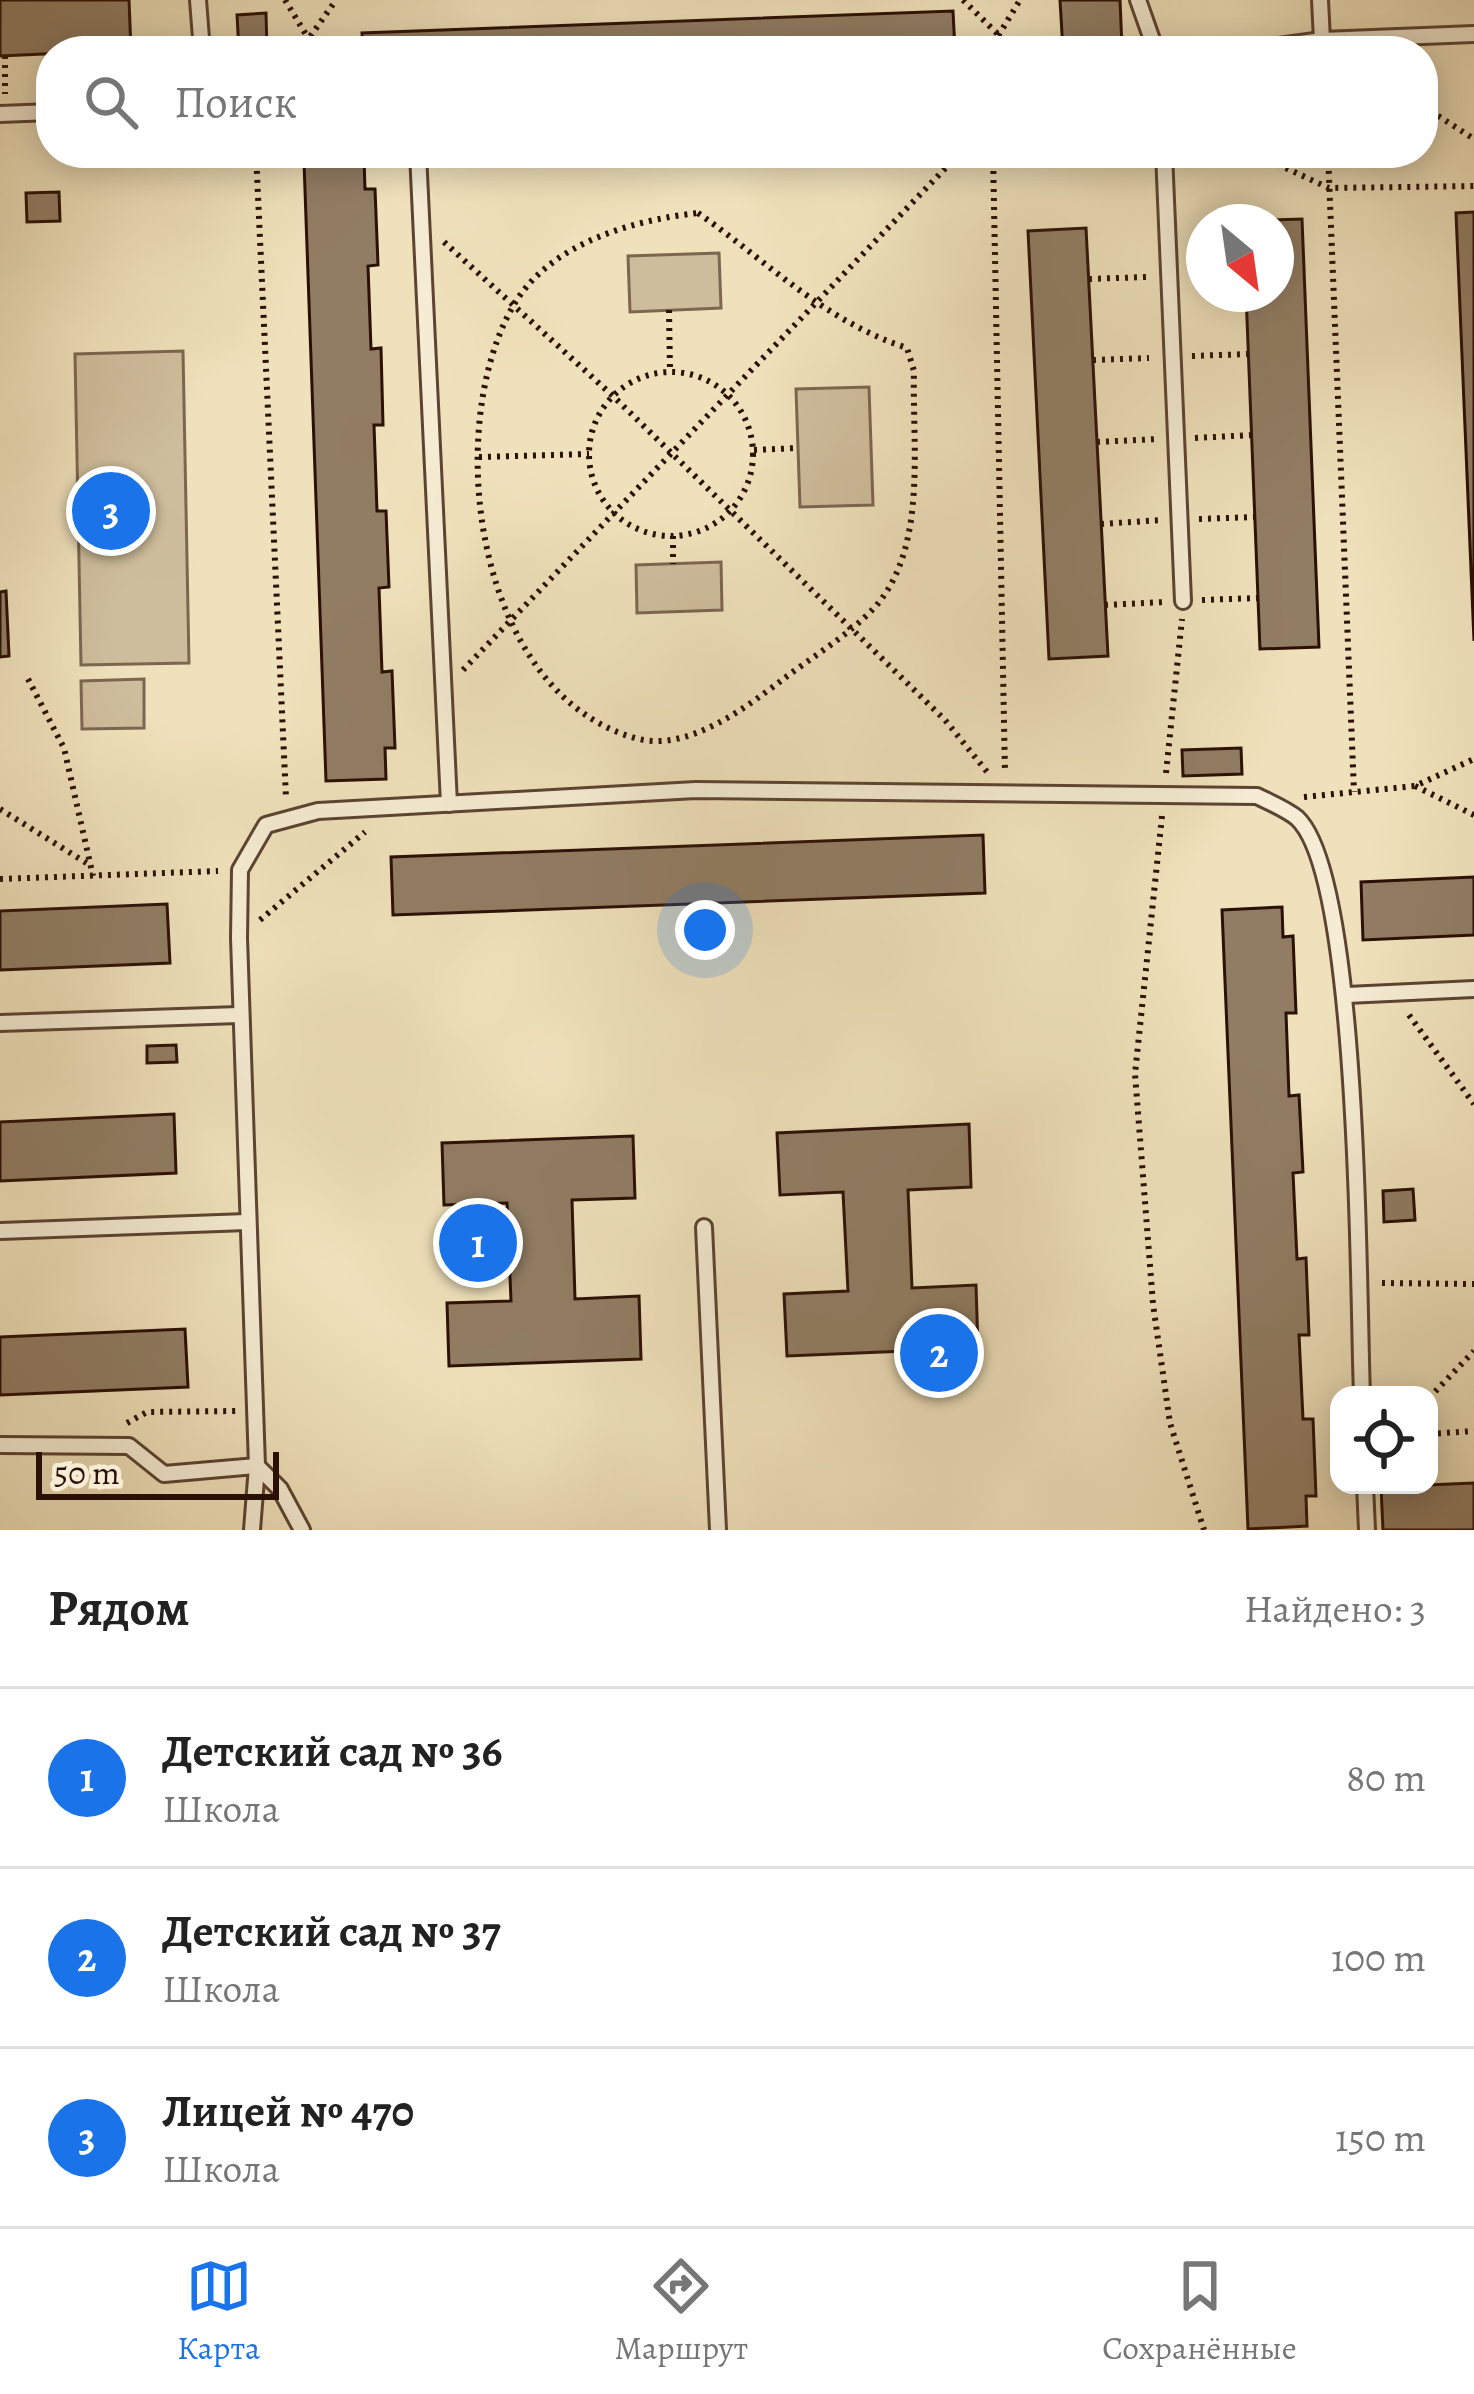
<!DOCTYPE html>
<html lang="ru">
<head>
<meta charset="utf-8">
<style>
  :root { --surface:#fff; --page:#f2f2f2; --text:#222; --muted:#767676; --line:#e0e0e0; --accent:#1a73e8 }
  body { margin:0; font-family:Alegreya,serif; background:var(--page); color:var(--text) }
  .controls { position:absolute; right:36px; bottom:36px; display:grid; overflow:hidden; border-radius:24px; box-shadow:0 6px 30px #0003 }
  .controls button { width:108px; height:108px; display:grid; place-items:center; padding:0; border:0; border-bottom:3px solid var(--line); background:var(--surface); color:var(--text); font:60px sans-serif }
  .compass { position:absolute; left:1186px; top:204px; width:108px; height:108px; border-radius:50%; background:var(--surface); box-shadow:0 6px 30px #0003; rotate:151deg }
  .scale { position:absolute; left:36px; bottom:30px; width:243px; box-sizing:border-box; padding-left:12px; border:6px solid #2b1005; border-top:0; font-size:33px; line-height:42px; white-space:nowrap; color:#2b1005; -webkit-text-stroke:9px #f5ecd3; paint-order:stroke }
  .you { position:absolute; left:705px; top:930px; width:42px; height:42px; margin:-30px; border:9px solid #fff; border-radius:50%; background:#1a73e8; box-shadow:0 0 0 18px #1a73e833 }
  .badge { display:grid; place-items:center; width:78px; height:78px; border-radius:50%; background:var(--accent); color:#fff; font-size:39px; font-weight:700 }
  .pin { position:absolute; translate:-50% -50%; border:6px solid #fff; box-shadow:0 3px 12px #0006 }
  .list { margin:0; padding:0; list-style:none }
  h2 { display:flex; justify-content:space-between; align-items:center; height:156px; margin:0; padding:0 48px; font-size:51px }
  h2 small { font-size:39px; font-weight:400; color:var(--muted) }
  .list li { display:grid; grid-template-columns:78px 1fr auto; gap:36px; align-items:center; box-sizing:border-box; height:180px; padding:0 48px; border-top:3px solid var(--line) }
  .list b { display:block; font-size:45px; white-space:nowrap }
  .list p { margin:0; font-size:39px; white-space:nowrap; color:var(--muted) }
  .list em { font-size:39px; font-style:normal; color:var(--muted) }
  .icon { flex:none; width:66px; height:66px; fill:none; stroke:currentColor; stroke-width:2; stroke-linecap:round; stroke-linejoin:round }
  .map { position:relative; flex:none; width:1474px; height:1530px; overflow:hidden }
  .search { position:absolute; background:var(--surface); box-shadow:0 6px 30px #0003; left:36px; right:36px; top:36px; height:132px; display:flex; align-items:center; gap:30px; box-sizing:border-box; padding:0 42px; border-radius:48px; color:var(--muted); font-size:45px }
  .sheet { height:696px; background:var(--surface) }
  nav { display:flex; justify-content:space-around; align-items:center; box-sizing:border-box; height:168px; border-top:3px solid var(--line); background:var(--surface); font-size:33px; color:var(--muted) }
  nav a { display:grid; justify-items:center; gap:6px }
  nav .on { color:var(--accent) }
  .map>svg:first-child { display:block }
  .green { fill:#cebd9c; stroke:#7c6650; stroke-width:3 }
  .building { fill:#917d64; stroke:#2b1005; stroke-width:3 }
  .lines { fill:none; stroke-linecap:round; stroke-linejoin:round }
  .lane-casing { stroke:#5c4432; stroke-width:20 }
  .path { stroke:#2b1005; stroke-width:6; stroke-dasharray:3 6; stroke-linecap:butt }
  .lane { stroke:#f5ecd3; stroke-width:14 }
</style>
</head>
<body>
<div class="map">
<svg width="1474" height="1530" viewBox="0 0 1474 1530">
  <rect width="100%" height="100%" fill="#efe1bb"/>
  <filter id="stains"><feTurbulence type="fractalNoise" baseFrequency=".00167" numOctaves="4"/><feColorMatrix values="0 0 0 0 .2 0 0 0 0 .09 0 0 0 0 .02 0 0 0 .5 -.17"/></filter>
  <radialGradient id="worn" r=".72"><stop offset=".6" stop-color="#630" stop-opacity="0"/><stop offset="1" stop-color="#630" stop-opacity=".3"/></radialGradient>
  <!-- green -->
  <g class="green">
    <polygon points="719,253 721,308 630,312 628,256"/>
    <polygon points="183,351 189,663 81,665 75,354"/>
    <polygon points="869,387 873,505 800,507 796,389"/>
    <polygon points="721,562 722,610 637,613 636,565"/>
    <polygon points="144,679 144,728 82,729 81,681"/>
  </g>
  <!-- building -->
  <g class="building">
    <polygon points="0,0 129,0 131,50 0,56"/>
    <polygon points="1060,0 1120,0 1122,48 1063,51"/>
    <polygon points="953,11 955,51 363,51 362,33"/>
    <polygon points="266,13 267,51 239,51 237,15"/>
    <polygon points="364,159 365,189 375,189 378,265 368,266 371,349 381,348 383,425 374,425 377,511 386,511 389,587 379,588 382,672 392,671 395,748 385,748 386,779 326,781 304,162"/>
    <polygon points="59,192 60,221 27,222 26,193"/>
    <polygon points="1474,212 1474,641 1456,213"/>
    <polygon points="1302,219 1319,647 1260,649 1246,294 1276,294 1276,222 1243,221"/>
    <polygon points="1086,228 1108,656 1049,659 1028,231"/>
    <polygon points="6,591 9,656 0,657 0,592"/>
    <polygon points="1241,748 1242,774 1183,776 1182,750"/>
    <polygon points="983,835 985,893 393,915 391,857"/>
    <polygon points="1474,877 1474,935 1363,940 1361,882"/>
    <polygon points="167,904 170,963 0,970 0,911"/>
    <polygon points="1282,907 1283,937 1293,936 1296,1013 1286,1013 1289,1096 1299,1095 1303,1172 1293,1173 1297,1259 1306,1258 1309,1335 1299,1335 1303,1419 1313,1419 1316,1496 1306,1496 1307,1526 1248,1529 1222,910"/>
    <polygon points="176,1045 177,1062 147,1063 147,1046"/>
    <polygon points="174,1114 176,1173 0,1181 0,1122"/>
    <polygon points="969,1124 971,1187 908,1190 912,1288 976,1285 978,1348 787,1356 784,1294 848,1291 843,1192 780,1195 777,1133"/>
    <polygon points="633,1136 635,1198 572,1200 575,1299 639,1296 641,1359 449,1366 447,1303 511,1301 507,1203 444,1205 442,1143"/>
    <polygon points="1413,1189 1415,1220 1384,1222 1383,1191"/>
    <polygon points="185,1329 188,1387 0,1395 0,1337"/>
    <polygon points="1474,1483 1474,1530 1383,1530 1381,1487"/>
  </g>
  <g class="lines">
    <!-- lane casing -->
    <g class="lane-casing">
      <g id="lane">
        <polyline points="198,0 202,51"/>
        <polyline points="1138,0 1156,51"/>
        <polyline points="1320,0 1322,40"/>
        <polyline points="1240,51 1322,40 1474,34"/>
        <polyline points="0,114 51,112"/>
        <polyline points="418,153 449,804"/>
        <polyline points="1164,153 1183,601"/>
        <polyline points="1347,995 1474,989"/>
        <polyline points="0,1023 239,1015"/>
        <polyline points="704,1227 718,1530"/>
        <polyline points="0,1231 247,1222"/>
        <polyline points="0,1445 129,1446 164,1474 257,1466"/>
        <polyline points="257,1466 280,1489 302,1530"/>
        <polyline points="1365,1485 1367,1530"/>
        <path d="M252,1530L257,1466L239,938L240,870L266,825L318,811L696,790L1257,796C1269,802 1286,809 1297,818C1360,876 1358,1295 1362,1395"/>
      </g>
    </g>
    <!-- path -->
    <g class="path">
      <polyline points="285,0 316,51"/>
      <polyline points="963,0 1015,51"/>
      <polyline points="300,51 336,0"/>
      <polyline points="989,51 1020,0"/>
      <polyline points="5,56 5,94"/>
      <polyline points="1423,106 1474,139"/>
      <polyline points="256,153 286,798"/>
      <polyline points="993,153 1005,773"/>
      <polyline points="1253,153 1329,188 1474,186"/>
      <polyline points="1328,153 1354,792"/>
      <path d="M698,213C768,262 824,321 907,348L914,371C912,446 928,547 875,607C849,635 812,657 782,680C744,709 686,753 635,738C477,694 442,433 512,308C547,244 632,220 698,213Z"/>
      <polyline points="444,242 613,396 945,720 988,773"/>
      <polyline points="1089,279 1146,277"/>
      <polyline points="669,310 670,371"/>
      <polyline points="1192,356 1249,354"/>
      <polyline points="1093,360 1149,358"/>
      <circle cx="671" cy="454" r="82"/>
      <polyline points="1195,438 1252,435"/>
      <polyline points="1097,442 1158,439"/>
      <polyline points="754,450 798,448"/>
      <polyline points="479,457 589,454"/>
      <polyline points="1199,519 1255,517"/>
      <polyline points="1101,524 1162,520"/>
      <polyline points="673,536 673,564"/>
      <polyline points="1202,600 1258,598"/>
      <polyline points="1105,605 1165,602"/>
      <polyline points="463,670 960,153"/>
      <polyline points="28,679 64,748 93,876"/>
      <polyline points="1166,773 1182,619"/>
      <polyline points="1415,786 1474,815"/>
      <polyline points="1304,797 1415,786 1474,759"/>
      <polyline points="0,809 88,864"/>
      <polyline points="1162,816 1135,1074 1153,1304 1170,1423 1204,1530"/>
      <polyline points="0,879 218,871"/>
      <polyline points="260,920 365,832"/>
      <polyline points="1409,1015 1474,1104"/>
      <polyline points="1382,1283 1474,1284"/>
      <polyline points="1429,1398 1474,1351"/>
      <polyline points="127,1423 147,1412 237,1411"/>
      <polyline points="1429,1434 1474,1431"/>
    </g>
    <!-- lane -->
    <use href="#lane" class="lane"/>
  </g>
  <rect width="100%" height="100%" filter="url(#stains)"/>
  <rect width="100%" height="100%" fill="url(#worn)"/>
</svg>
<div class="controls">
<button><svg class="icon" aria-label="locate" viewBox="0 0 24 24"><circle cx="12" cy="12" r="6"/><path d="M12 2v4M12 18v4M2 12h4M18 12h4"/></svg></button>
</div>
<svg class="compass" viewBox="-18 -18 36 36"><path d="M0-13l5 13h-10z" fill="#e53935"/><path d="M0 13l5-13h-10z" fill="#767676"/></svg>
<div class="scale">50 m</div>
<div class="you"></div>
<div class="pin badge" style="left:478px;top:1243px">1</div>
<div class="pin badge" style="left:939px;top:1353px">2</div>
<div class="pin badge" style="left:111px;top:511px">3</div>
<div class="search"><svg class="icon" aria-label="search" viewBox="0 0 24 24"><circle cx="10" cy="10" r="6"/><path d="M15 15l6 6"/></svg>Поиск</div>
</div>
<section class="sheet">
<h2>Рядом<small>Найдено: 3</small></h2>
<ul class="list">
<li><span class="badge">1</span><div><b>Детский сад № 36</b><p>Школа</p></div><em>80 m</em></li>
<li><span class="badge">2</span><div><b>Детский сад № 37</b><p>Школа</p></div><em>100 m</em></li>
<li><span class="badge">3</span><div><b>Лицей № 470</b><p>Школа</p></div><em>150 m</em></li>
</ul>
</section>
<nav>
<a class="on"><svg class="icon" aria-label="map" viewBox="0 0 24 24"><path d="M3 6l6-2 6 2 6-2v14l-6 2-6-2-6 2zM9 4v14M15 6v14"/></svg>Карта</a>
<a><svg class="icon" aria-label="directions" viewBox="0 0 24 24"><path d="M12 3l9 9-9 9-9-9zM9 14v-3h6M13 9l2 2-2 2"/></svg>Маршрут</a>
<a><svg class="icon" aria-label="saved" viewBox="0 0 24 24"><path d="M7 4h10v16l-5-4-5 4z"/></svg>Сохранённые</a>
</nav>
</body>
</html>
